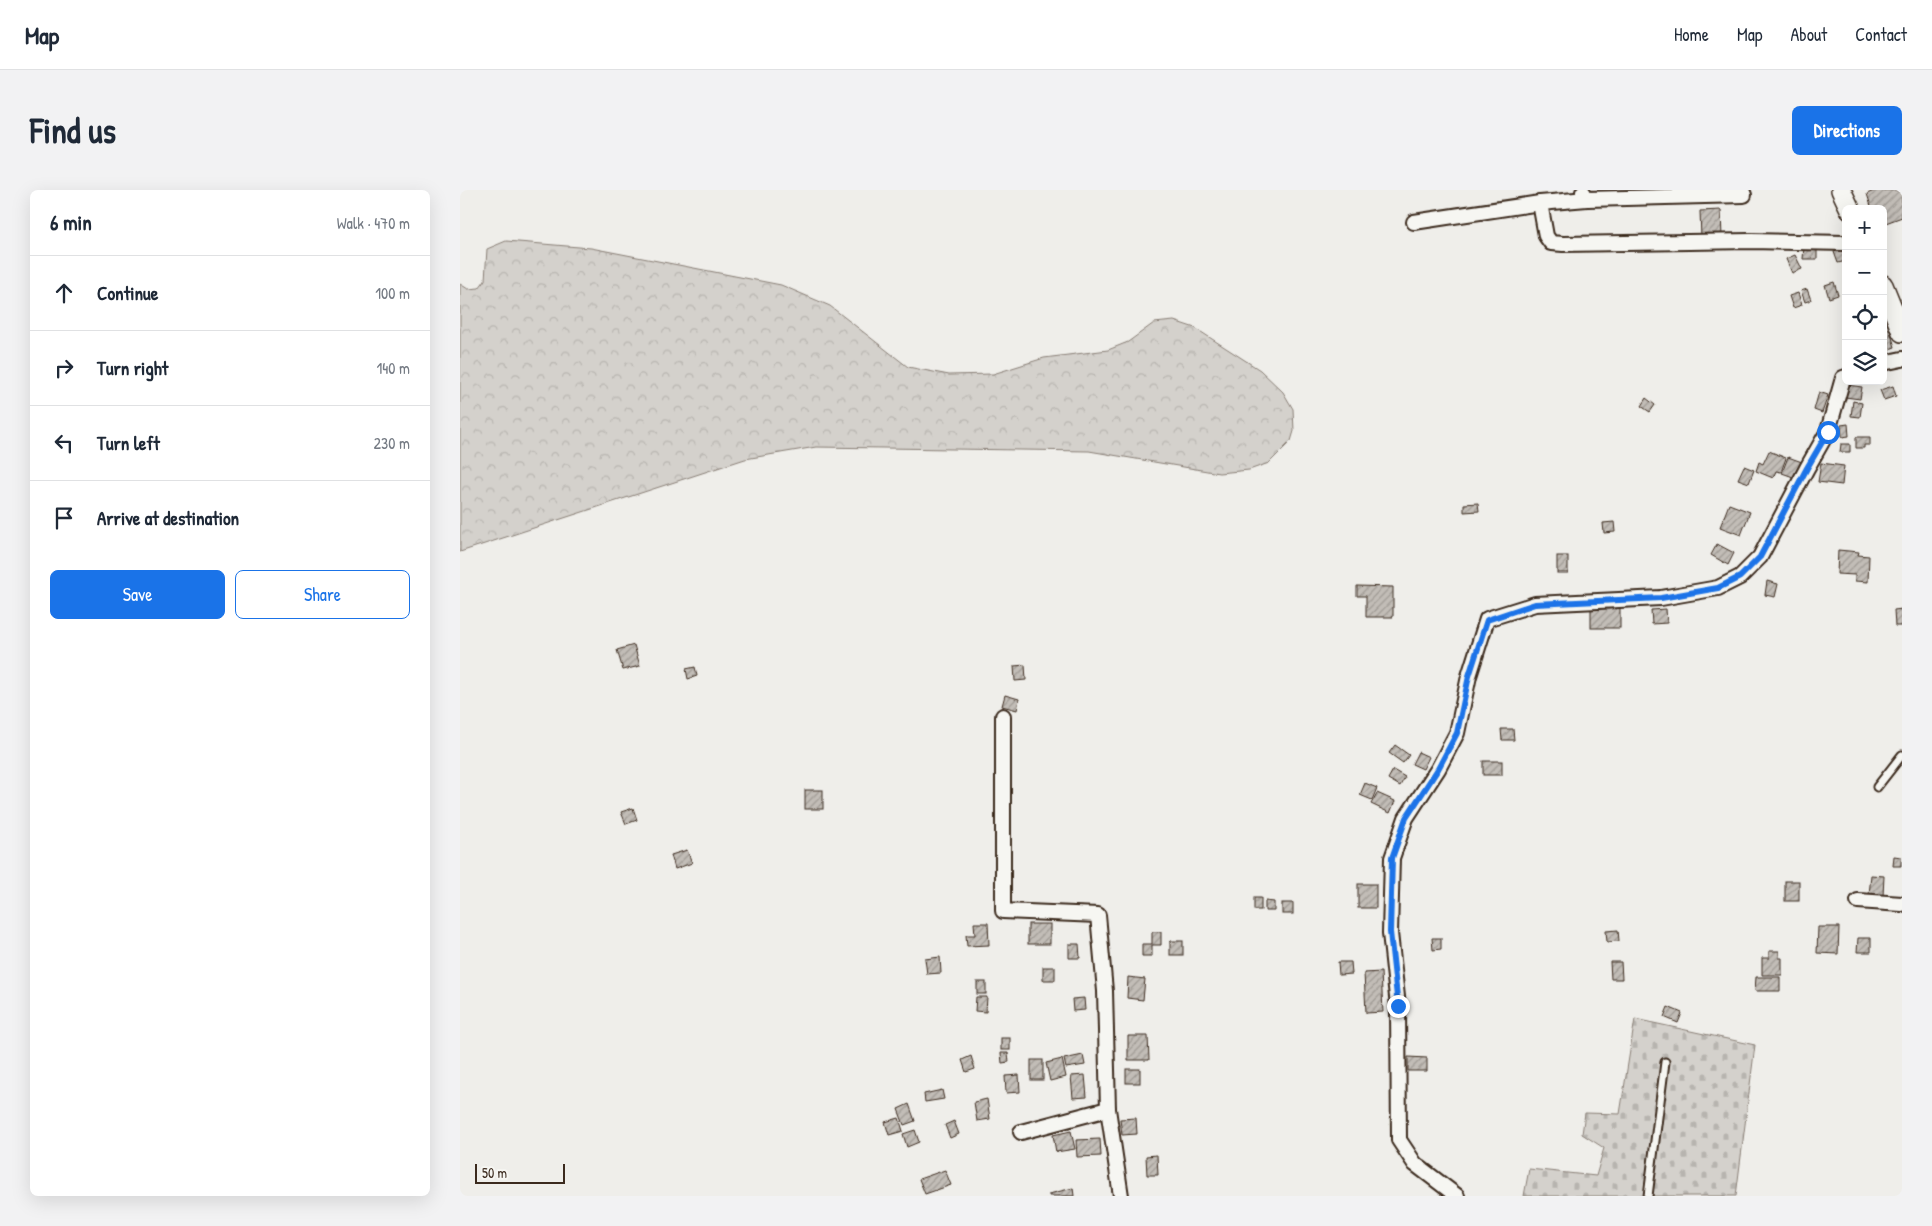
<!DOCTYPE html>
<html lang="en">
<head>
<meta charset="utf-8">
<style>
  :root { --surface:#fff; --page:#f2f2f3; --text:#1f2937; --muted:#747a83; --line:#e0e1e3; --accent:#1a73e8 }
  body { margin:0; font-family:"Patrick Hand",sans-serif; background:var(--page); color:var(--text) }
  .controls { position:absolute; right:15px; top:15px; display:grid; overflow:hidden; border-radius:8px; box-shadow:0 5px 20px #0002 }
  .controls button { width:45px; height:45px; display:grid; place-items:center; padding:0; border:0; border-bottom:1px solid var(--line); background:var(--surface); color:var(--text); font:25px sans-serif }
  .scale { position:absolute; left:15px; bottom:12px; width:90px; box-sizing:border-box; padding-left:5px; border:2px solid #3b2a1e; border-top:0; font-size:14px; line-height:18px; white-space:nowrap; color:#3b2a1e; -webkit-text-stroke:4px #f6f6f2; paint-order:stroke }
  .stop { position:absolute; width:15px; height:15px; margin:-11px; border:4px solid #1a73e8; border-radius:50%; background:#fff }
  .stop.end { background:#1a73e8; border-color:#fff; box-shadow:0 1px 5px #0008 }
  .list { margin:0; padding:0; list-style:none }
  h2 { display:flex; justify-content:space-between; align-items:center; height:65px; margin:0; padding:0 20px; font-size:21px }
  h2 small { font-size:16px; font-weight:400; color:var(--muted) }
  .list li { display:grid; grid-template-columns:32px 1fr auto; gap:15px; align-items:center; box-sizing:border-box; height:75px; padding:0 20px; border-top:1px solid var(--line) }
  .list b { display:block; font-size:19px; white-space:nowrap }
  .list em { font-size:16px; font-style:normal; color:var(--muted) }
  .actions { display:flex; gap:10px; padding:15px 20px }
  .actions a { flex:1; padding:11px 0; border:1px solid var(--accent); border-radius:8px; text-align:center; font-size:18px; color:var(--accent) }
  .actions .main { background:var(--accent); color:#fff }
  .icon { flex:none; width:28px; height:28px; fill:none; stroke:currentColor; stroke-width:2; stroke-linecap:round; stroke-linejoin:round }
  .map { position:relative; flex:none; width:1442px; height:1006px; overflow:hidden; border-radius:8px }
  header { display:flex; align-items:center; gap:30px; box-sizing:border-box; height:70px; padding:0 25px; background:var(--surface); border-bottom:1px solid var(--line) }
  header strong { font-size:24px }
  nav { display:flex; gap:28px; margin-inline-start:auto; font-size:18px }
  .intro { display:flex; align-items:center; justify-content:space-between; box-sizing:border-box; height:120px; padding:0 30px }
  h1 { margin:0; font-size:35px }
  .button { padding:12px 22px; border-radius:8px; background:var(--accent); color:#fff; font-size:18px; font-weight:700 }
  main { display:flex; gap:30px; padding:0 30px }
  aside { flex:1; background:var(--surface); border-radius:8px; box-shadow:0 5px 20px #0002 }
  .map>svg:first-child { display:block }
  .forest { fill:url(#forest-crowns); stroke:#887e75 }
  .cemetery { fill:url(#cemetery-stones); stroke:#887e75 }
  .building { fill:url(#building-hatch); stroke:#3b2a1e }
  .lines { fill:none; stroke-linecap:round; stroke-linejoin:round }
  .service-casing { stroke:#3b2a1e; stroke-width:11 }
  .minor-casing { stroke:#3b2a1e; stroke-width:18 }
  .secondary-casing { stroke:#3b2a1e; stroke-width:22 }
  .service { stroke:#f6f6f2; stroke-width:7 }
  .minor { stroke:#f6f6f2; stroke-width:14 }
  .secondary { stroke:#f6f6f2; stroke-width:19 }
  .route { stroke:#1a73e8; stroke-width:6 }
</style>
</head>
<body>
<header>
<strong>Map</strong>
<nav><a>Home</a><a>Map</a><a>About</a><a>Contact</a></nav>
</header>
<div class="intro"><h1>Find us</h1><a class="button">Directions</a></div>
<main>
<aside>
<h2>6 min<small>Walk · 470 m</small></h2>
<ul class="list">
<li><svg class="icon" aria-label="ahead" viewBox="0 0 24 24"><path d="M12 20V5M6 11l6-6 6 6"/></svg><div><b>Continue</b></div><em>100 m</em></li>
<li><svg class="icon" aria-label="right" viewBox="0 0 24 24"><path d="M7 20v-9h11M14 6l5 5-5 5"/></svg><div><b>Turn right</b></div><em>140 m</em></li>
<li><svg class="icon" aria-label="left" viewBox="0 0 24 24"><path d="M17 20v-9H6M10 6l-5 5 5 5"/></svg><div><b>Turn left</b></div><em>230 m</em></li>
<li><svg class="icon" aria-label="arrive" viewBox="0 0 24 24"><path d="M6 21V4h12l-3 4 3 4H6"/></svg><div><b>Arrive at destination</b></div></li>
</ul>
<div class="actions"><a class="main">Save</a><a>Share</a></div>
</aside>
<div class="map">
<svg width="1442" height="1006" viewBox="0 0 1442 1006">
  <defs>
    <pattern id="forest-crowns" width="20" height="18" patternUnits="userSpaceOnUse" patternTransform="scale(1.25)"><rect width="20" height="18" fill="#d4d1cc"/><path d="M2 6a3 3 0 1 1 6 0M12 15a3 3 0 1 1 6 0" fill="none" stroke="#b7b4af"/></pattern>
    <pattern id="cemetery-stones" width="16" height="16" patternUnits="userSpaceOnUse" patternTransform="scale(1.25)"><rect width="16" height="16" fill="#d4d1cc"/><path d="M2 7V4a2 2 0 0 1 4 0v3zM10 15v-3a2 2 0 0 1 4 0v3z" fill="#b7b4af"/></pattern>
    <pattern id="building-hatch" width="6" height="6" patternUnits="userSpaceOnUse" patternTransform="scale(1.25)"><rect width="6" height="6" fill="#c2bdb7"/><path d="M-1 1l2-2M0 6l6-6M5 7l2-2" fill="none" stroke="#9f9a94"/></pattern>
  </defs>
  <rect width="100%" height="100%" fill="#efeeea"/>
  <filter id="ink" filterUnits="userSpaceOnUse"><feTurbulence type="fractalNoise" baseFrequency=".02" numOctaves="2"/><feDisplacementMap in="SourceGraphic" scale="10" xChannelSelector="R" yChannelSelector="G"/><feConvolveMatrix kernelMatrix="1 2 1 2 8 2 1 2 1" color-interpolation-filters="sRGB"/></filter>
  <g filter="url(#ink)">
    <!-- forest -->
    <polygon class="forest" points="46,51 131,58 321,95 370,116 448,177 489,185 533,184 584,168 648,160 668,152 694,133 714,131 735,138 800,180 823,202 833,219 834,241 831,251 809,273 789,280 759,283 629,261 356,257 285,269 0,362 0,94 8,99 19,98 25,90 27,59"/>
    <!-- cemetery -->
    <polygon class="cemetery" points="1175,829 1295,855 1276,1006 1064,1006 1069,979 1136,986 1144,958 1122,944 1125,923 1160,924"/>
    <!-- building -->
    <g class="building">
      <polygon points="1416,0 1442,0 1442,27 1423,34 1423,19 1412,19 1407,4"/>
      <polygon points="1261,20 1262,48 1241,48 1240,21"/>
      <polygon points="1344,56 1357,57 1357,69 1343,69"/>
      <polygon points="1386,58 1386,71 1378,73 1374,62"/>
      <polygon points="1335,65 1342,79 1332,83 1326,69"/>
      <polygon points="1374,92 1378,105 1369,108 1365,95"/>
      <polygon points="1347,99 1351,110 1345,112 1341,101"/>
      <polygon points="1338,103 1342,115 1333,118 1329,106"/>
      <polygon points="1427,132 1435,157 1424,161 1423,133"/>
      <polygon points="1387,195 1402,197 1400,209 1385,207"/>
      <polygon points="1433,196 1436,206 1424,210 1420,200"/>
      <polygon points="1359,202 1368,205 1362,223 1354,220"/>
      <polygon points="1186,208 1195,215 1190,222 1181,216"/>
      <polygon points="1393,211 1402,213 1400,227 1391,226"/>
      <polygon points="1388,234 1389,246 1382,247 1381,235"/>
      <polygon points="1396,247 1410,247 1410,255 1404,255 1404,258 1396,258"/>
      <polygon points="1381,254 1390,254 1390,262 1380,262"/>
      <polygon points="1309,261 1326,268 1321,282 1316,281 1313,288 1296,281 1299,272 1303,274"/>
      <polygon points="1328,267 1342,272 1336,288 1322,283"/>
      <polygon points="1361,273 1384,276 1382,295 1358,292"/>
      <polygon points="1284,276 1294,280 1289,293 1278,289"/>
      <polygon points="1018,313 1019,321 1004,322 1004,314"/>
      <polygon points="1269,314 1290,322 1281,345 1260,337"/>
      <polygon points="1154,332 1155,342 1144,343 1143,333"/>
      <polygon points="1257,354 1274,363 1268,375 1251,365"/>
      <polygon points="1378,360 1399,362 1398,365 1409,366 1408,392 1395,391 1395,385 1377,384"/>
      <rect x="1097" y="366" width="11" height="17"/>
      <polygon points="1307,391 1318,394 1315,407 1305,405"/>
      <polygon points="897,396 933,397 933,427 906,427 906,406 897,406"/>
      <rect x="1131" y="414" width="29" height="24"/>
      <polygon points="1206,419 1207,433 1192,434 1191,420"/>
      <polygon points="1442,419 1442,436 1435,436 1434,420"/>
      <polygon points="174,455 180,476 163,480 157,460"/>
      <polygon points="565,475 566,490 555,491 554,476"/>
      <polygon points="235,477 237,486 228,489 226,479"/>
      <polygon points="545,505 559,509 557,520 542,516"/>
      <polygon points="1041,539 1053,539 1054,550 1042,550"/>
      <polygon points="935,555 949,565 943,573 929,563"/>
      <polygon points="958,562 969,567 963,579 952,574"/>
      <rect x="1023" y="571" width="19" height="14"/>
      <polygon points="933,580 945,587 940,596 928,589"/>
      <polygon points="905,593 917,598 912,610 900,605"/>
      <rect x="345" y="600" width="18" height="19"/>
      <polygon points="917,603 935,611 930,623 911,614"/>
      <polygon points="173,618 177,630 166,634 161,622"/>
      <polygon points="227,660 232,673 215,679 211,665"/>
      <polygon points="1434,666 1441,667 1441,676 1433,676"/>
      <polygon points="1411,685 1424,686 1423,706 1409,705"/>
      <rect x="1325" y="691" width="14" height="20"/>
      <rect x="898" y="694" width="18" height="24"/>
      <rect x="794" y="708" width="7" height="12"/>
      <polygon points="805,711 814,712 814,721 805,721"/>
      <rect x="822" y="713" width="11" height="11"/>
      <polygon points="514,733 528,733 529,755 507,756 506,745 515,745"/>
      <rect x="568" y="734" width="22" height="20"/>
      <polygon points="1358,737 1379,737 1378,764 1357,763"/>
      <polygon points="1158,740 1159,751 1147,752 1146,741"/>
      <polygon points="692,742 701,742 701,755 692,755 692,766 682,766 682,754 692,754"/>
      <polygon points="972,748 981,748 981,759 973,760"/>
      <polygon points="1398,748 1411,748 1411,762 1397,762"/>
      <rect x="710" y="751" width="13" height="14"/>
      <polygon points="609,754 619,754 620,768 609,768"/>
      <polygon points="1309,761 1319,761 1319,768 1322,768 1322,785 1302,785 1302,768 1309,768"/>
      <polygon points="480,767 481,783 467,784 465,769"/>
      <polygon points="878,772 891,772 892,784 879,785"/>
      <polygon points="1150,772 1161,772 1162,789 1151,789"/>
      <rect x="583" y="777" width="12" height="13"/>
      <polygon points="921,782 923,822 906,823 904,783"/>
      <polygon points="668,787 685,789 683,810 667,808"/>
      <polygon points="1296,787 1320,787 1320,801 1295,801"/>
      <rect x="517" y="792" width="9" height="12"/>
      <polygon points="516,807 527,807 526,822 515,821"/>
      <polygon points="624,808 625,820 613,821 612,809"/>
      <polygon points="1208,817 1222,823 1218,833 1204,827"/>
      <polygon points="668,846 688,846 689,870 668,870"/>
      <rect x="541" y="848" width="9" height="12"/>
      <polygon points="541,863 548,863 549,872 542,873"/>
      <polygon points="623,865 625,875 606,878 604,869"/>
      <polygon points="511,866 515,879 506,882 502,870"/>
      <polygon points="948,867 967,868 967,881 948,881"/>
      <polygon points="602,869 606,887 590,891 586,873"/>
      <rect x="571" y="870" width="12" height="20"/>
      <rect x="666" y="879" width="14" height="14"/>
      <polygon points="559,885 560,902 546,903 545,886"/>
      <polygon points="625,885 627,907 613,908 611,886"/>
      <polygon points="482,900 484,909 465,912 464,904"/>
      <polygon points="527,909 530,929 517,931 514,912"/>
      <polygon points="449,914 455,931 444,935 438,919"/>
      <polygon points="439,928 443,941 429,945 425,932"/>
      <polygon points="676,928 677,944 662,945 660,929"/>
      <polygon points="494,931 499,944 490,948 485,935"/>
      <polygon points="455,940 459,952 447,957 443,944"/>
      <polygon points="611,941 615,959 596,962 593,945"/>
      <polygon points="640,949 641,966 617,967 616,950"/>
      <polygon points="697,965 698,985 687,985 686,966"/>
      <polygon points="485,980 491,995 465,1004 459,989"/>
      <polygon points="613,998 614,1006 589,1006 589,1004"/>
    </g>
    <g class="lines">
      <!-- service casing -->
      <g class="service-casing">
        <g id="service">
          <polyline points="1417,597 1442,565"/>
          <polyline points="1188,1006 1205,872"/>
        </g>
      </g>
      <!-- minor casing -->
      <g class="minor-casing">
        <g id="minor">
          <polyline points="1123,2 1127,9 1284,5 1282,0"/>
          <polyline points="1080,13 1086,46 1091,53 1103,54 1291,51 1386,53"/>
          <polyline points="954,32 1080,13 1127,9"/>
          <polyline points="1423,173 1442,169"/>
          <polyline points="543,526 543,721 638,725 645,801 648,919 661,1006"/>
          <polyline points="1398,711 1442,714"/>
          <polyline points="561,942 648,919"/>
          <polyline points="997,1006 955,974 939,950 938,816 930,743 932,668 946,628 978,579 997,543 1009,486 1027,429 1075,414 1201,408 1258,398 1280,387 1300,367 1347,278 1368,241 1383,188 1386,187"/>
        </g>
      </g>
      <!-- secondary casing -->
      <g class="secondary-casing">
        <g id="secondary">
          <polyline points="1381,0 1390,19"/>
          <polyline points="1423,95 1442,142"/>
        </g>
      </g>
      <!-- service -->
      <use href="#service" class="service"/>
      <!-- minor -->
      <use href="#minor" class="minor"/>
      <!-- secondary -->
      <use href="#secondary" class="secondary"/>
    </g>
  </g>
  <g class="lines" filter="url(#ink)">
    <!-- route -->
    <polyline class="route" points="938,816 930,742 932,668 946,628 978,579 997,543 1009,486 1027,430 1075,414 1201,408 1258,398 1280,387 1300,367 1347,278 1368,242"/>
  </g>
</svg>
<div class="controls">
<button>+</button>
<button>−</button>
<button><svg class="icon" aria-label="locate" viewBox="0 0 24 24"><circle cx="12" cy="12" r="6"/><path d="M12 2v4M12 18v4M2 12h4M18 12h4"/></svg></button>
<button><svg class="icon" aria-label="layers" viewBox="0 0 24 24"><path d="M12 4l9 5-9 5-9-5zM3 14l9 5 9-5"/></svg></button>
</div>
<div class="scale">50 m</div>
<div class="stop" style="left:1368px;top:242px"></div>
<div class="stop end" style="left:938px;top:816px"></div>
</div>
</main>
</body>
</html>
